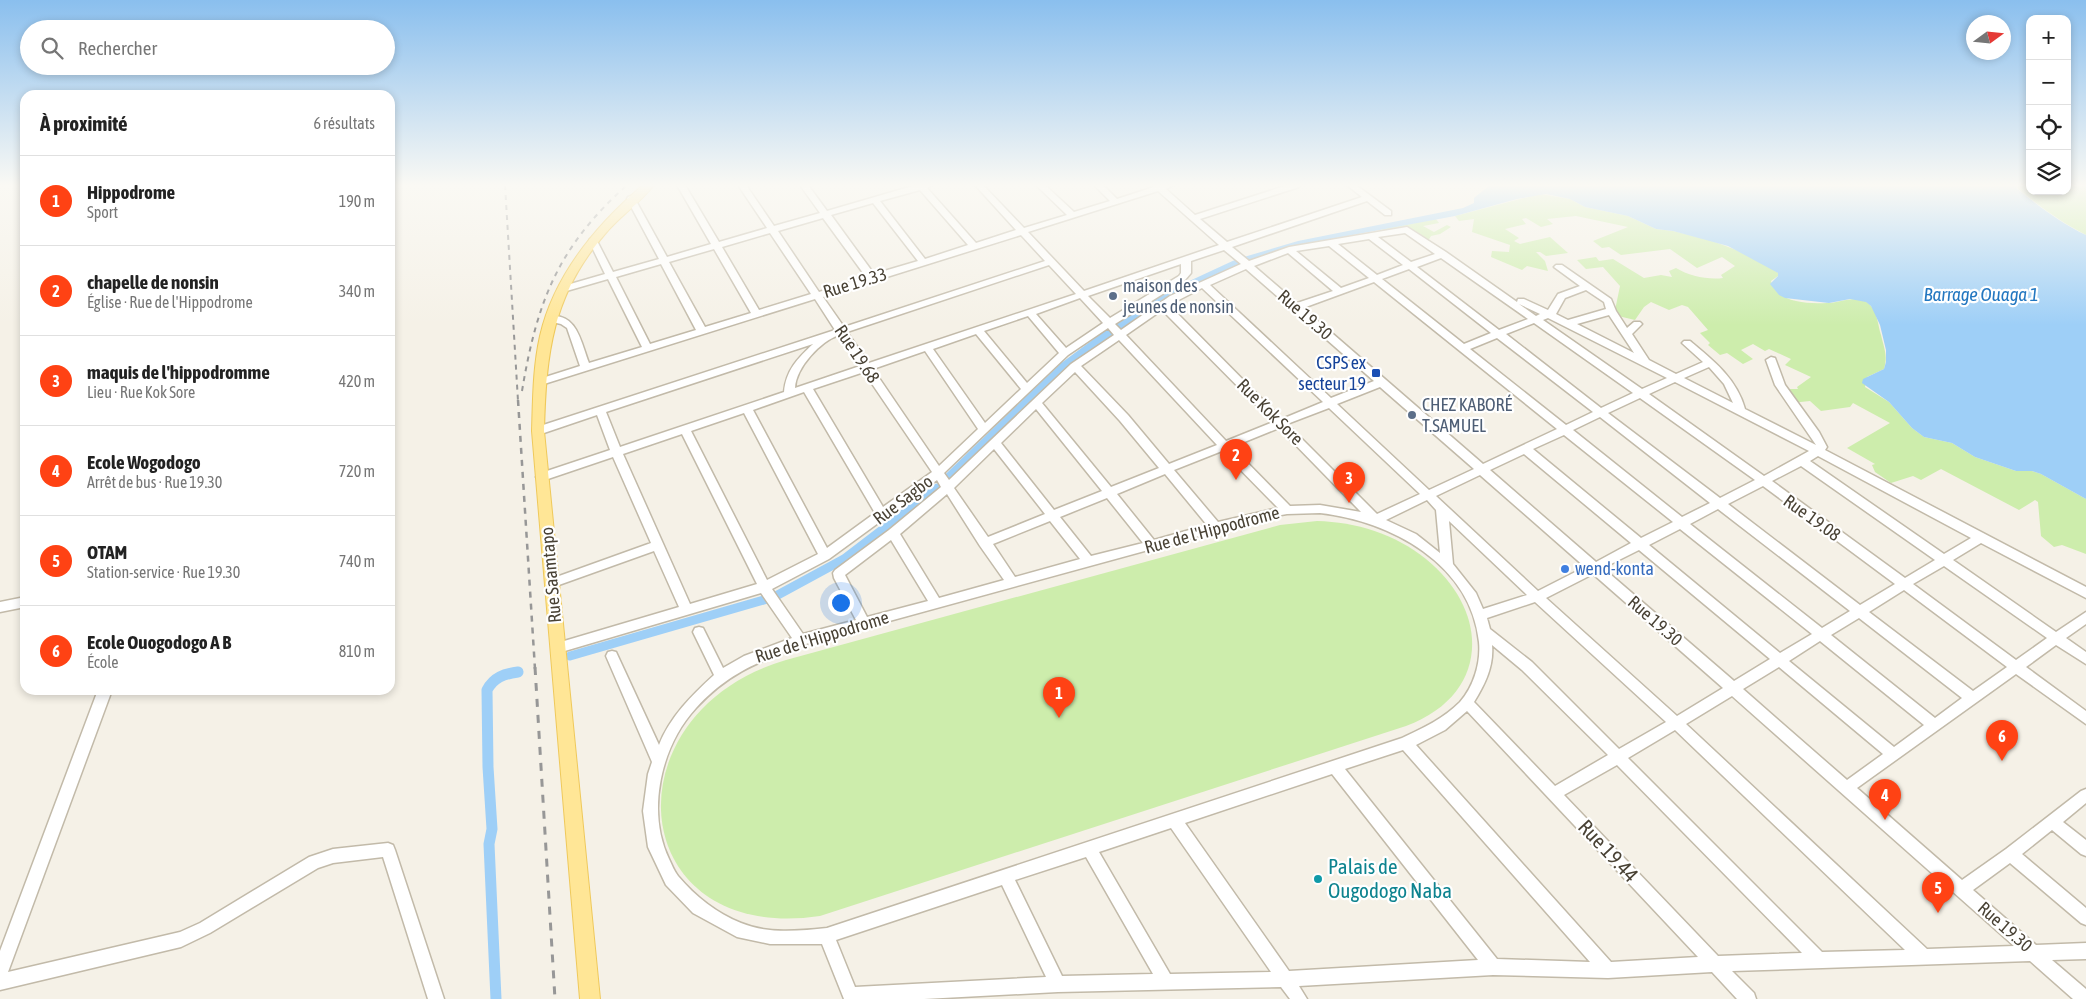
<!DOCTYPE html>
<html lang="fr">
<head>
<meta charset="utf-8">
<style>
  :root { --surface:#fff; --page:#f2f2f2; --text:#222; --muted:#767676; --line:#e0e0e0; --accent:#ff4214 }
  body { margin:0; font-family:"Asap Condensed",sans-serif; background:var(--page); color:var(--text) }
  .controls { position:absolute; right:15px; top:15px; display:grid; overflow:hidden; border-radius:10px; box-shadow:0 2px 8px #0003 }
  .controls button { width:45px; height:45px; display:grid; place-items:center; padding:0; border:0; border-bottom:1px solid var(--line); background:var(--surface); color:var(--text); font:25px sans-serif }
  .compass { position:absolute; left:1966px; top:15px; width:45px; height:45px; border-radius:50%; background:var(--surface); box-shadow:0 2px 8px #0003; rotate:75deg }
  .you { position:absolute; left:840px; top:602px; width:18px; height:18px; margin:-12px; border:4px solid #fff; border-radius:50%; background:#1a73e8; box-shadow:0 0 0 8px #1a73e833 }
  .badge { display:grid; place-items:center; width:32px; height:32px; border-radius:50%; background:var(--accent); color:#fff; font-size:16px; font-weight:700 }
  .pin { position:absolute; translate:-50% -41px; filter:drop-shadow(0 1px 2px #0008) }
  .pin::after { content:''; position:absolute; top:26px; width:18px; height:15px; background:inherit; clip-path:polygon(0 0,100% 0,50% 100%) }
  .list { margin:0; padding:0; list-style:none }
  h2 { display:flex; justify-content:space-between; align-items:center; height:65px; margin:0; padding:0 20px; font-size:21px }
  h2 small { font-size:16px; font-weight:400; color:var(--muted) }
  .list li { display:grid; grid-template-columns:32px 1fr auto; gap:15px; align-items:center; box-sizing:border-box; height:90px; padding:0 20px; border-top:1px solid var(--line) }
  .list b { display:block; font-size:19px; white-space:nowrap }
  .list p { margin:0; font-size:16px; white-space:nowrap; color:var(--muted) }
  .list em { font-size:16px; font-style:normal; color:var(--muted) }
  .icon { flex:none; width:28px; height:28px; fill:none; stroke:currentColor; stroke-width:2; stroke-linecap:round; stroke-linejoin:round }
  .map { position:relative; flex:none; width:2086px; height:999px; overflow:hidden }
  .search { position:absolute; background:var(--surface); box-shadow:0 2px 8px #0003; left:20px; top:20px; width:375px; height:55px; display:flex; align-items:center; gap:12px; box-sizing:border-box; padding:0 18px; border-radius:28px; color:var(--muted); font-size:19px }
  .panel { position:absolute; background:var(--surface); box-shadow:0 2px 8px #0003; left:20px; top:90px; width:375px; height:605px; border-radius:15px }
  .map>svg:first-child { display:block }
  .green { fill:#cdedac }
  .water { fill:#9ecff7 }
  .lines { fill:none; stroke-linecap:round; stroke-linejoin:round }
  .canal-far2 { stroke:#9ecff7; stroke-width:8 }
  .canal-far1 { stroke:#9ecff7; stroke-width:9 }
  .canal { stroke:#9ecff7; stroke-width:11 }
  .minor-casing { stroke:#c2baa9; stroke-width:3 }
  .major-casing { stroke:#efc95b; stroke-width:2 }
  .minor { fill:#fff; fill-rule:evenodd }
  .major { fill:#ffe696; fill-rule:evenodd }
  .rail-far2 { stroke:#979797; stroke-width:2; stroke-dasharray:5 5; stroke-linecap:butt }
  .rail-far1 { stroke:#979797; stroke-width:2.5; stroke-dasharray:6 6; stroke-linecap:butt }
  .rail { stroke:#979797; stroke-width:3; stroke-dasharray:8 8; stroke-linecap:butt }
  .service-dot { fill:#5c6f8a; stroke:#fff; stroke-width:2 }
  .transit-dot { fill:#1a4fb4; stroke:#fff; stroke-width:2 }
  .shop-dot { fill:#3f7fe0; stroke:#fff; stroke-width:2 }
  .culture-dot { fill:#0f9aa8; stroke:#fff; stroke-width:2 }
  .labels { text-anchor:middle; stroke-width:4.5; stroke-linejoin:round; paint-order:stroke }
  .street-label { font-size:18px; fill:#494235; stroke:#fff }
  .service-label { font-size:18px; fill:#4e5e75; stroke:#fff; text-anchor:start }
  .transit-label { font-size:18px; fill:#164399; stroke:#fff; text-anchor:end }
  .shop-label { font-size:18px; fill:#366cbe; stroke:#fff; text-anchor:start }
  .water-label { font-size:19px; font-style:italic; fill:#2377c0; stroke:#fff }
  .near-street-label { font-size:21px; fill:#494235; stroke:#fff }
  .near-culture-label { font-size:21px; fill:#0d838f; stroke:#fff; text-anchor:start }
</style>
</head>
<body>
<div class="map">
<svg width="2086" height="999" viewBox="0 0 2086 999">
  <rect width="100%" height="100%" fill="#f5f1e7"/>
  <!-- green -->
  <g class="green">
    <path d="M2019,185H2030V191H2067V185H2086V235C2060,222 2038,205 2016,187Z"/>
    <path d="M1540,194L1570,199L1585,207L1628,216L1656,229L1673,231L1707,239L1739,251L1774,268L1778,273V276L1771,281C1777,303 1807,304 1827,303C1841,303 1860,292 1871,306C1878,315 1878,326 1881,335C1884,348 1888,356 1884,369L1867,377L1865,387L1889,402L1912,428L1924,437L1952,443L1975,457L2016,471H2032L2041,474L2086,499V554L2062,545L2054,547L2041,536L2038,502L2035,500L2019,510L1941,469L1921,480L1913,476L1891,483L1875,472L1872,465L1875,464L1847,448L1890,423L1853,403L1850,407L1821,411L1810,401L1791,403L1780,389H1798L1797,387L1811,377L1785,365L1791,359L1769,349L1765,351L1753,344L1741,350L1753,359L1743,364L1727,353L1720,355L1708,345L1710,343L1700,333L1708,330L1688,307L1682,305L1669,310L1651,302L1644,307L1635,320L1614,315L1620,286L1603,267L1586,269L1577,260L1596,257L1599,261L1613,259L1644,278L1661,275L1672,277L1669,271L1676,268C1689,276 1708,280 1723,278L1721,275L1735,266L1722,257L1697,268L1670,249L1621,255L1609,247L1602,248L1593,241L1628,227L1576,216L1547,219L1553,224L1541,227L1526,218L1522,219L1526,224L1505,229L1519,238L1514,241L1520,244L1550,237L1568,253L1546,256L1540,252H1536L1545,261L1548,271L1527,266L1522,270L1491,257L1492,251L1509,252L1510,245L1472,232L1474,219L1459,221L1455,216Z"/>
    <polygon points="1436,219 1439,223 1423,226 1434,232 1447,225 1451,227 1440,234 1431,236 1428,241 1409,228 1385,232 1382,229"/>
    <path d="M1317,521C1356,522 1395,534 1426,559C1491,612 1490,695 1406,726L820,916C624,945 605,713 786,660L1280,525Z"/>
  </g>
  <!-- water -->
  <path class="water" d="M1490,185H2019L2016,188C2039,206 2060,223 2086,235V499L2041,474L2032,471H2016L1975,457L1952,443L1924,437L1912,428L1889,402L1862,383L1863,379L1884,369L1886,362V350L1880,325L1871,306L1866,302L1850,299L1829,303L1785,298L1779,295L1770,284L1778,276V273L1728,246L1673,231L1656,229L1628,216L1585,207L1570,199L1546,194L1517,199L1455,216L1299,245L1248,261L1244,257L1298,241L1463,208L1474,203V198Z"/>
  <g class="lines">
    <!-- canal-far2 -->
    <g class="canal-far2">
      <polyline points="1118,327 1169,295 1238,263"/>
      <polyline points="1027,401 1064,366 1110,332"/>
    </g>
    <!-- canal-far1 -->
    <g class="canal-far1">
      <polyline points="947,479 1029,400"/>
      <polyline points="570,656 774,597 844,559 937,488"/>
    </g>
    <!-- canal -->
    <path class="canal" d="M496,999L489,844L492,829L488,767L487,690C494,677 504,674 518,672"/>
    <!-- minor casing -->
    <g class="minor-casing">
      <g id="minor">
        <path d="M677,185H685L719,242L767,228L738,185H746L774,226L820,213L800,185H808L827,211L916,185H932L927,188L976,243L1016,230L975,185H983L1024,228L1067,215L1036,185H1045L1074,212L1110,201L1094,185H1103L1117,199L1154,187L1152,185H1174L1166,189L1195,215L1288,185H1300L1299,187L1200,219L1227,242L1362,197L1347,185H1356L1391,211V215H1385L1367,201L1232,247L1249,261L1289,247L1407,227L1446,252L1517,302L1518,299H1524L1548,310L1558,294L1580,286L1554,267L1556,265H1562L1611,299L1616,311L1627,328L1634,322H1640L1642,324L1632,334L1649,360L1676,374L1703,362L1682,343L1684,341H1690C1713,360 1737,379 1745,409L1816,445L1775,385L1766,360L1771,357L1775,358L1785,385L1819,432L1827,447L1825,450L2086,587V598L1981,543L1953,560L2056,632L2086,612V624L2066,638L2086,652V664L2056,645L2026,667L2086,711V724L2016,674L1857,788L1962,880L2006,849L2081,791L2086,789V803L2063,822L2086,840V856L2081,854L2052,830L2022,854L2086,908V925L2081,923L2010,863L1973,890L2036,945L2086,943V959L2052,960L2086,989V999H2073L2030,961L1732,971L1754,993L1756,999H1737L1712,972L1608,978L1493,975L1299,986L1307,999H1290L1281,987L1058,992L924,999H844L822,944H770L737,937L693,913L666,885L648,847L643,811L648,774L652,762L606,656L608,652L612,651L616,652L659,745C670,717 692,695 714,675L693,632L695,628L699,627L703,628L723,668L744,656L792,638L761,593L558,653L554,652L552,648L554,644L679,607L654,551L556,586H548L546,583L548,580L651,543L613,457L542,481L536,477L538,474L610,450L597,415L538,435L533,431L534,428L835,330L815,299L544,384H536L535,382L536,380L580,366L567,328L561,324L548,321V317C577,311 581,343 589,363L642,347L608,279L563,292L558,289L560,287L605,274L589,241L590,239H596L613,272L659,259L627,199L628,197L631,196L635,199L667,257L711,244ZM920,190L968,245L925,259L880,201ZM1158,191L1219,245L1084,291L1028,232ZM873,203L918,261L874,274L831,215ZM823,218L866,277L819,292L778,231ZM770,233L811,294L759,310L722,247ZM1405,233L1435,254L1411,262L1378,237ZM1021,235L1045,261L844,327L823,297ZM1369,239L1403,265L1377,275L1338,244ZM1329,246L1369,278L1341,288L1296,251ZM714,249L751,313L705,327L669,262ZM1224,250L1241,264L1170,296L1121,330L1115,324L1185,280L1191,273V261ZM1288,253L1333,291L1297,303L1254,266ZM1441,258L1528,319L1499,330L1417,267ZM661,264L696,330L650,344L616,277ZM1181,264V273L1179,276L1110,318L1088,296ZM1049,265L1076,294L869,363L847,332ZM1246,269L1374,381L1331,398L1210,285ZM1409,269L1491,333L1464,344L1382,279ZM1374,282L1557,429L1483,464L1303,308ZM1202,288L1323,402L1282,419L1169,305ZM1586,290L1604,302L1606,309L1568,320L1556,314L1565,298ZM1080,298L1103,323L1066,348L1036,314ZM1519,304L1540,314L1536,316ZM1162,310L1273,422L1226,441L1126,335ZM1609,315L1634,353L1577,324ZM1028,316L1059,353L1027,383L984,331ZM1548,318L1667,378L1642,389L1543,320ZM1534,323L1633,393L1601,408L1506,334ZM1108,328L1114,335L1071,364L949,480L944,473L1068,355ZM976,334L1021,389L985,423L933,349ZM839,335L860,366L795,388C796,367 821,341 839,335ZM1497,338L1593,412L1566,425L1470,349ZM1119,340L1217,445L1169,464L1128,415L1081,366ZM813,344C798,358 786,370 784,392L620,447L606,412ZM925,351L978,429L939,466L873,369ZM1709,367L1724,384L1733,403L1684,378ZM864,372L932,472L883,507L813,389ZM1075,372L1120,421L1159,468L1111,487L1042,403ZM1675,382L1809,451L1764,476L1649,394ZM1380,387L1474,469L1429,490L1337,404ZM804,392L875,513L827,548L753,410ZM1640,398L1755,480L1720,498L1608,413ZM1329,408L1420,494L1377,514L1287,424ZM1036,409L1102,491L1054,510L1001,443ZM744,413L818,554L767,580L691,431ZM1600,417L1710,503L1682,517L1573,430ZM1279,428L1361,512L1320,505L1290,506L1232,447ZM682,434L757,584L690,604L623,454ZM1564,435L1673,522L1641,538L1533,449ZM994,449L1045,514L988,537L954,488ZM1222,451L1278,508L1218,522L1174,470ZM1524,454L1631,543L1596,562L1490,470ZM1818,456L1971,538L1944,554L1810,461ZM1801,466L1935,560L1905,578L1772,481ZM1165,474L1207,525L1154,540L1117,494ZM1480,475L1585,567L1538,591L1436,496ZM937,480L941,487L889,530L835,570L833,573L834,578L856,620L803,634L772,589L829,559ZM1763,486L1895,584L1860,605L1728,504ZM947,494L980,546L1004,580L939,598L900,534ZM1107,498L1143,543L1091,556L1060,517ZM1427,500L1436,510L1440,553L1416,534L1386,520ZM1718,509L1850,611L1822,628L1690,524ZM1320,513C1391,521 1471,564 1479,642C1481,662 1474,686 1460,702C1443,719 1423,728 1402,738L827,928C799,931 767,934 741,923C716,913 695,896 678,876C674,871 672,865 669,859C646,811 661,746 696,708C729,672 759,662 802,645L1265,518L1287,514ZM1050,521L1080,559L1015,577L993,544ZM1449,521L1527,595L1483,609L1476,593L1453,564ZM1680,529L1812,634L1780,653L1649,545ZM891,540L928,601L867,617L845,575ZM1639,550L1770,659L1734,681L1603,568ZM1944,566L2047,638L2016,660L1913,584ZM1593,574L1723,688L1677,716L1546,598ZM1904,590L2007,667L1973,691L1869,612ZM1535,602L1666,722L1619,749L1532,662L1490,629L1487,618ZM1859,618L1962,698L1935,718L1831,635ZM1820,641L1924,725L1894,747L1789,661ZM1492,645L1522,670L1608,755L1555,786L1474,702C1485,684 1494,666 1492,645ZM1779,667L1883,754L1847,780L1743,689ZM1732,696L2014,946L1927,949L1686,724ZM1467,711L1698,957L1611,962L1416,745L1445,730ZM1675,730L1905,950L1822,952L1628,758ZM1403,750L1590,962L1497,959L1345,769ZM1617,765L1802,953L1718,956L1564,795ZM1332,774L1478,960L1289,971L1185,823ZM1171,828L1271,972L1170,974L1099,852ZM1086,857L1153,974L1062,976L1015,880ZM1002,885L1046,977L855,987L836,940Z"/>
        <polygon points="25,597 25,607 0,612 0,602"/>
        <polygon points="98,690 112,690 8,972 180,932 200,923 309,857 333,849 388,843 393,845 395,850 444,999 428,999 383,857 333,863 318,868 210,933 181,947 0,990 0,951"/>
      </g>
    </g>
    <!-- major casing -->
    <g class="major-casing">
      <path id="major" d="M643,185H654C640,203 620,216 605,234C552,295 546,354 544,431L600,999H580L532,431C533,399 533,367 540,336C554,275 596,225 643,185Z"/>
    </g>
    <!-- minor -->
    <use href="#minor" class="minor"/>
    <!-- major -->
    <use href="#major" class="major"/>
    <!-- rail-far2 -->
    <g class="rail-far2">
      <polyline points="505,185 518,401"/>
      <path d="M522,391C537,301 558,247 627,185"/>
    </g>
    <!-- rail-far1 -->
    <polyline class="rail-far1" points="518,400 535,669"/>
    <!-- rail -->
    <polyline class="rail" points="535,667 555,999"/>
  </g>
  <!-- sky -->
  <linearGradient id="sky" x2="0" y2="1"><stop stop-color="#8abfee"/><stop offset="0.57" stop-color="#faf9f4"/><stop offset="1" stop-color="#faf9f4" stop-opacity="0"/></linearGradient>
  <rect width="2086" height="325" fill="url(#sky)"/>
  <!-- markers -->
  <g class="service-dot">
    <circle cx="1113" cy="296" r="5"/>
    <circle cx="1412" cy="415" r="5"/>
  </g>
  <rect class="transit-dot" x="1371" y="368" width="10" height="10" rx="2.5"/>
  <circle class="shop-dot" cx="1565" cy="569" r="5"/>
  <circle class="culture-dot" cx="1318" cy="879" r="5"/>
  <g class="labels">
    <!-- street labels -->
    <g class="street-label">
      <text transform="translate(855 283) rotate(-17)" y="6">Rue 19.33</text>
      <text transform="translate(1305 315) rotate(41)" y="6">Rue 19.30</text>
      <text transform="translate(857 354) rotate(56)" y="6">Rue 19.68</text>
      <text transform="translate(1270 412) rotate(45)" y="6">Rue Kok Sore</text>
      <text transform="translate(903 500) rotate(-37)" y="6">Rue Sagbo</text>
      <text transform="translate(1812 518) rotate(36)" y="6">Rue 19.08</text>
      <text transform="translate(1212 530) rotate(-15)" y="6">Rue de l'Hippodrome</text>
      <text transform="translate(551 575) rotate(-95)" y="6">Rue Saamtapo</text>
      <text transform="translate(1655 621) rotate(41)" y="6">Rue 19.30</text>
      <text transform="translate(822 637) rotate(-17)" y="6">Rue de l'Hippodrome</text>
      <text transform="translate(2005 927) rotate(41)" y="6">Rue 19.30</text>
    </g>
    <!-- service labels -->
    <g class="service-label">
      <text x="1123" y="292">maison des<tspan x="1123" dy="21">jeunes de nonsin</tspan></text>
      <text x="1422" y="411">CHEZ KABORÉ<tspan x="1422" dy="21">T.SAMUEL</tspan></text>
    </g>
    <!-- transit labels -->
    <g class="transit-label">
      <text x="1366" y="369">CSPS ex<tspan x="1366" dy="21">secteur 19</tspan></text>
    </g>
    <!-- shop labels -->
    <g class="shop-label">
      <text x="1575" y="575">wend-konta</text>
    </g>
    <!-- water labels -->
    <g class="water-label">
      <text x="1981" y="301">Barrage Ouaga 1</text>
    </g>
    <!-- near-street labels -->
    <g class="near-street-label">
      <text transform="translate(1608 851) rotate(47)" y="7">Rue 19.44</text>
    </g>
    <!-- near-culture labels -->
    <g class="near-culture-label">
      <text x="1328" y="874">Palais de<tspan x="1328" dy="24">Ougodogo Naba</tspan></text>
    </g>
  </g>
</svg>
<div class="controls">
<button>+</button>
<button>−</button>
<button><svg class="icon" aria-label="locate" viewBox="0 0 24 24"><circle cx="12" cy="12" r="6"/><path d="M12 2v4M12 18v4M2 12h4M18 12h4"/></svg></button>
<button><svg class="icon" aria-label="layers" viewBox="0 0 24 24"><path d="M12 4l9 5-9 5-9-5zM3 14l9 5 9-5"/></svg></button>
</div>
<svg class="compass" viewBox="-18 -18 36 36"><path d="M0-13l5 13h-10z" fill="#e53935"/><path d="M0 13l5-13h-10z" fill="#767676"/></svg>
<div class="you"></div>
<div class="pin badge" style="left:1059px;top:718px">1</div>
<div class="pin badge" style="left:1236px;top:480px">2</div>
<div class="pin badge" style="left:1349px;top:503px">3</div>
<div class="pin badge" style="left:1885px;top:820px">4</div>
<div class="pin badge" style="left:1938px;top:913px">5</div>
<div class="pin badge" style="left:2002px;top:761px">6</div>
<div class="search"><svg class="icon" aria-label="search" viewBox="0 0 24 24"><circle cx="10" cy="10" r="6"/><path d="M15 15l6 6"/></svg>Rechercher</div>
<section class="panel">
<h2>À proximité<small>6 résultats</small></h2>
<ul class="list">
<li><span class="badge">1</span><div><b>Hippodrome</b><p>Sport</p></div><em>190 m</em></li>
<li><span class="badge">2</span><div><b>chapelle de nonsin</b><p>Église · Rue de l'Hippodrome</p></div><em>340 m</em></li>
<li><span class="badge">3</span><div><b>maquis de l'hippodromme</b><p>Lieu · Rue Kok Sore</p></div><em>420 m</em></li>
<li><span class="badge">4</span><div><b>Ecole Wogodogo</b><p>Arrêt de bus · Rue 19.30</p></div><em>720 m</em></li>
<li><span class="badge">5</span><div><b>OTAM</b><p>Station-service · Rue 19.30</p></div><em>740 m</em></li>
<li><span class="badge">6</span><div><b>Ecole Ouogodogo A B</b><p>École</p></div><em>810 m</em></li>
</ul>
</section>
</div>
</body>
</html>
